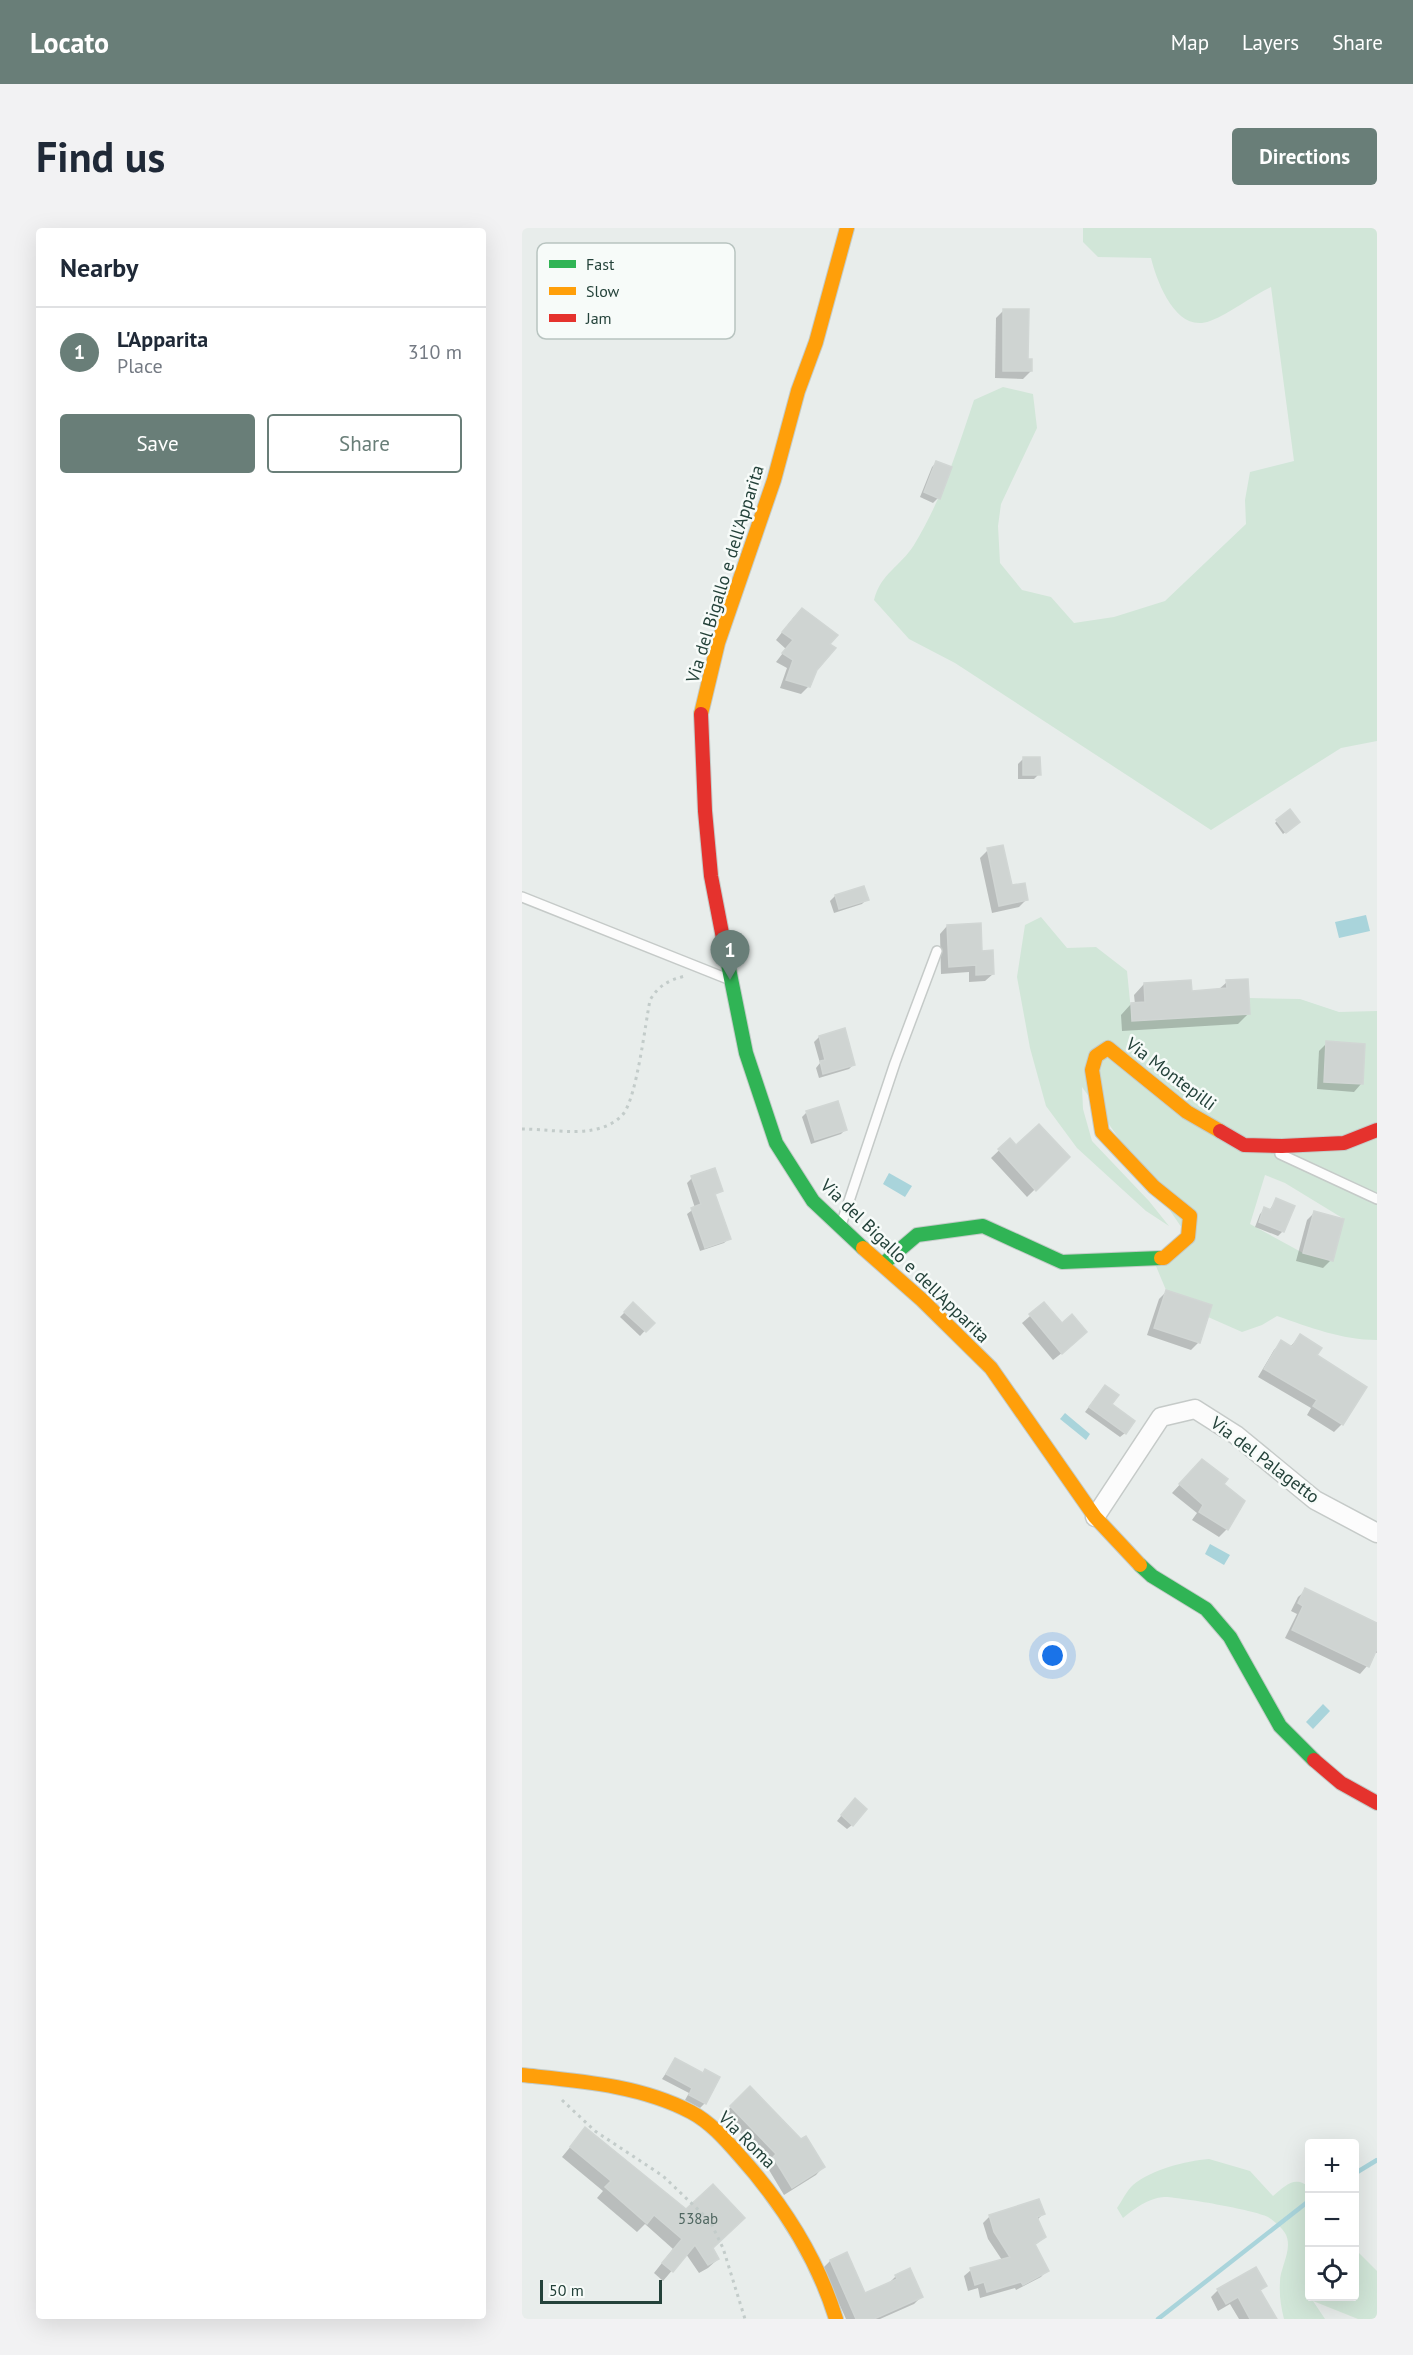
<!DOCTYPE html>
<html lang="en">
<head>
<meta charset="utf-8">
<style>
  :root { --surface:#fff; --page:#f2f2f3; --text:#1f2937; --muted:#747a83; --line:#e0e1e3; --accent:#697e78 }
  body { margin:0; font-family:"PT Sans",sans-serif; background:var(--page); color:var(--text) }
  .controls { position:absolute; right:18px; bottom:18px; display:grid; overflow:hidden; border-radius:6px; box-shadow:0 6px 24px #0002 }
  .controls button { width:54px; height:54px; display:grid; place-items:center; padding:0; border:0; border-bottom:2px solid var(--line); background:var(--surface); color:var(--text); font:30px sans-serif }
  .scale { position:absolute; left:18px; bottom:15px; width:122px; box-sizing:border-box; padding-left:6px; border:3px solid #24423a; border-top:0; font-size:16px; line-height:21px; white-space:nowrap; color:#24423a; -webkit-text-stroke:4px #f7fbf9; paint-order:stroke }
  .you { position:absolute; left:531px; top:1428px; width:21px; height:21px; margin:-15px; border:4px solid #fff; border-radius:50%; background:#1a73e8; box-shadow:0 0 0 9px #1a73e833 }
  .badge { display:grid; place-items:center; width:39px; height:39px; border-radius:50%; background:var(--accent); color:#fff; font-size:20px; font-weight:700 }
  .pin { position:absolute; translate:-50% -50px; filter:drop-shadow(0 2px 3px #0008) }
  .pin::after { content:''; position:absolute; top:32px; width:21px; height:18px; background:inherit; clip-path:polygon(0 0,100% 0,50% 100%) }
  .list { margin:0; padding:0; list-style:none }
  h2 { display:flex; justify-content:space-between; align-items:center; height:78px; margin:0; padding:0 24px; font-size:26px }
  h2 small { font-size:20px; font-weight:400; color:var(--muted) }
  .list li { display:grid; grid-template-columns:39px 1fr auto; gap:18px; align-items:center; box-sizing:border-box; height:90px; padding:0 24px; border-top:2px solid var(--line) }
  .list b { display:block; font-size:22px; white-space:nowrap }
  .list p { margin:0; font-size:20px; white-space:nowrap; color:var(--muted) }
  .list em { font-size:20px; font-style:normal; color:var(--muted) }
  .actions { display:flex; gap:12px; padding:18px 24px }
  .actions a { flex:1; padding:14px 0; border:2px solid var(--accent); border-radius:6px; text-align:center; font-size:21px; color:var(--accent) }
  .actions .main { background:var(--accent); color:#fff }
  .icon { flex:none; width:33px; height:33px; fill:none; stroke:currentColor; stroke-width:2; stroke-linecap:round; stroke-linejoin:round }
  .map { position:relative; flex:none; width:855px; height:2091px; overflow:hidden; border-radius:6px }
  header { display:flex; align-items:center; gap:36px; box-sizing:border-box; height:84px; padding:0 30px; background:var(--accent); color:#fff }
  header strong { font-size:28px }
  nav { display:flex; gap:33px; margin-inline-start:auto; font-size:21px }
  .intro { display:flex; align-items:center; justify-content:space-between; box-sizing:border-box; height:144px; padding:0 36px }
  h1 { margin:0; font-size:42px }
  .button { padding:15px 27px; border-radius:6px; background:var(--accent); color:#fff; font-size:21px; font-weight:700 }
  main { display:flex; gap:36px; padding:0 36px }
  aside { flex:1; background:var(--surface); border-radius:6px; box-shadow:0 6px 24px #0002 }
  .map>svg:first-child { display:block }
  .green { fill:#d1e6d8; fill-rule:evenodd }
  .water { fill:#a9d4db }
  .shadow { fill:#0003 }
  .lines { fill:none; stroke-linecap:round; stroke-linejoin:round }
  .stream { stroke:#a9d4db; stroke-width:4.5 }
  .building { fill:#cfd4d2; stroke:#d1d6d4; stroke-width:1.5 }
  .lane-casing { stroke:#c5cac8; stroke-width:12 }
  .street-casing { stroke:#c5cac8; stroke-width:21 }
  .fast-casing { stroke:#c3cbc8; stroke-width:16 }
  .slow-casing { stroke:#c3cbc8; stroke-width:16 }
  .jam-casing { stroke:#c3cbc8; stroke-width:16 }
  .path { stroke:#c3ccca; stroke-width:3; stroke-dasharray:3 4.5; stroke-linecap:butt }
  .lane { stroke:#fcfcfc; stroke-width:9 }
  .street { stroke:#fcfcfc; stroke-width:18 }
  .fast { stroke:#30b455; stroke-width:14 }
  .slow { stroke:#ff9f0a; stroke-width:14 }
  .jam { stroke:#e5322d; stroke-width:14 }
  .labels { text-anchor:middle; stroke-width:5; stroke-linejoin:round; paint-order:stroke }
  .number-label { font-size:15px; fill:#506761 }
  .street-label { font-size:18px; fill:#24423a; stroke:#f7fbf9 }
  .key { fill:#f7fbf9; stroke:#b8c4c0; stroke-width:1.5 }
  .key-label { font-size:16px; fill:#24423a }
</style>
</head>
<body>
<header>
<strong>Locato</strong>
<nav><a>Map</a><a>Layers</a><a>Share</a></nav>
</header>
<div class="intro"><h1>Find us</h1><a class="button">Directions</a></div>
<main>
<aside>
<h2>Nearby<small></small></h2>
<ul class="list">
<li><span class="badge">1</span><div><b>L'Apparita</b><p>Place</p></div><em>310 m</em></li>
</ul>
<div class="actions"><a class="main">Save</a><a>Share</a></div>
</aside>
<div class="map">
<svg width="855" height="2091" viewBox="0 0 855 2091">
  <rect width="100%" height="100%" fill="#e8edeb"/>
  <!-- green -->
  <g class="green">
    <path d="M561,0H855V513L819,520L689,602L433,435L387,411L352,372C359,345 378,339 392,317C420,271 435,223 452,172L481,159L511,166L515,200L479,276L476,298L478,335L500,362L529,369L552,395L592,389L643,373L724,296L723,272L728,244L772,233L749,59C728,69 709,85 688,93C654,106 635,54 629,30L576,29L561,14Z"/>
    <path d="M519,689L545,720L574,719L605,743L610,793L728,786L727,770L778,771L817,784L855,783V1112C820,1112 787,1099 755,1088L740,1097L720,1104L686,1089L690,1077L644,1062L631,1031L666,1009L632,959L560,859L561,881L570,913L627,973L647,998L624,983L555,920L524,878L508,820L495,749L503,697ZM743,947L763,955L822,991L810,1033L781,1025L728,996Z"/>
    <path d="M687,1931L728,1943L751,1968C763,1958 773,1946 788,1960V2068H832L833,2021L855,2043V2091H836L791,2073L803,2091H762C759,2079 757,2067 758,2054C758,2039 772,2020 763,2005C760,2000 751,1992 746,1989C733,1982 657,1969 642,1969C626,1970 612,1981 601,1990L595,1980C600,1973 605,1962 611,1957C631,1941 663,1933 687,1931Z"/>
  </g>
  <!-- water -->
  <g class="water">
    <polygon points="844,687 848,703 817,710 813,694"/>
    <polygon points="367,945 390,958 383,969 361,956"/>
    <polygon points="543,1185 568,1206 564,1212 538,1191"/>
    <polygon points="688,1316 708,1327 702,1337 683,1326"/>
    <polygon points="801,1476 808,1483 791,1501 784,1494"/>
  </g>
  <!-- shadow -->
  <g class="shadow">
    <polygon points="482,82 509,143 501,151 473,150 474,90"/>
    <polygon points="415,234 416,270 411,275 398,269 410,239"/>
    <polygon points="272,389 306,416 287,458 279,466 258,460 265,440 254,434 264,421 254,412"/>
    <polygon points="501,531 517,546 512,551 496,551 496,536"/>
    <polygon points="755,593 774,596 761,606 753,595"/>
    <polygon points="466,622 489,659 505,671 497,679 470,685 458,630"/>
    <polygon points="313,668 345,671 340,676 312,685 308,673"/>
    <polygon points="425,698 459,724 471,746 463,753 447,754 447,744 419,746 418,706"/>
    <polygon points="705,754 727,785 716,796 600,803 599,787 609,776 613,776 612,767 622,756 668,764 696,762"/>
    <polygon points="297,809 332,836 327,841 297,850 294,840 298,835 292,814"/>
    <polygon points="805,815 839,856 832,864 795,861 797,823"/>
    <polygon points="285,884 324,901 319,906 289,916 280,889"/>
    <polygon points="488,912 494,919 546,929 505,969 469,930"/>
    <polygon points="170,950 199,962 192,968 207,1010 202,1015 178,1023 165,986 173,980 165,955"/>
    <polygon points="754,972 761,1003 756,1008 733,999 738,986 743,981 747,983"/>
    <polygon points="793,984 809,1032 801,1040 774,1033 785,992"/>
    <polygon points="645,1063 677,1114 669,1122 625,1107 637,1071"/>
    <polygon points="111,1076 130,1095 118,1108 98,1089"/>
    <polygon points="522,1076 556,1112 531,1132 500,1095"/>
    <polygon points="778,1108 793,1127 820,1196 812,1204 785,1187 789,1180 736,1149 752,1122 760,1114 768,1119"/>
    <polygon points="578,1164 588,1176 603,1205 598,1209 563,1184"/>
    <polygon points="672,1241 700,1257 705,1301 697,1309 670,1292 675,1285 650,1265"/>
    <polygon points="784,1362 855,1396 855,1425 852,1424 845,1438 838,1446 763,1410 775,1386 769,1383 776,1369"/>
    <polygon points="328,1577 330,1597 325,1601 315,1593"/>
    <polygon points="153,1832 183,1875 178,1880 163,1872 167,1865 140,1851"/>
    <polygon points="228,1860 301,1939 294,1947 262,1967 244,1937 247,1934 201,1887"/>
    <polygon points="63,1901 164,1983 196,2031 186,2040 177,2045 164,2026 141,2053 132,2045 151,2021 123,1996 115,2004 75,1970 81,1963 40,1929"/>
    <polygon points="522,1985 515,1992 523,2009 512,2018 525,2042 519,2049 494,2062 493,2060 458,2070 456,2060 446,2063 442,2048 449,2042 480,2032 466,2011 461,1995 468,1988"/>
    <polygon points="324,2026 342,2067 367,2055 374,2048 399,2069 392,2076 358,2091 324,2091 301,2040 308,2033"/>
    <polygon points="743,2058 738,2063 753,2091 717,2091 708,2076 696,2083 689,2069 696,2062"/>
  </g>
  <g class="lines">
    <!-- stream -->
    <g class="stream">
      <polyline points="832,1946 855,1932"/>
      <polyline points="636,2091 788,1972"/>
    </g>
  </g>
  <!-- building -->
  <g class="building">
    <polygon points="481,81 507,81 506,131 510,131 510,143 481,143"/>
    <polygon points="414,233 430,239 418,271 402,264"/>
    <polygon points="280,380 316,407 308,416 314,420 295,442 288,459 264,452 271,432 260,425 271,412 260,404"/>
    <polygon points="501,529 518,529 519,547 501,547"/>
    <polygon points="768,581 778,594 764,605 754,592"/>
    <polygon points="481,617 490,657 503,655 506,672 477,678 465,620"/>
    <polygon points="342,658 347,672 317,681 313,667"/>
    <polygon points="459,695 460,723 471,722 472,746 454,747 454,737 427,739 425,697"/>
    <polygon points="726,751 728,786 610,793 609,775 623,774 622,755 669,752 670,763 705,760 704,752"/>
    <polygon points="323,800 333,837 301,846 298,833 303,832 297,808"/>
    <polygon points="804,813 843,816 841,856 802,854"/>
    <polygon points="316,873 325,902 293,912 284,883"/>
    <polygon points="517,896 548,929 514,963 476,921 488,910 494,917"/>
    <polygon points="193,940 201,963 193,966 209,1011 183,1020 169,980 179,976 169,948"/>
    <polygon points="754,970 773,978 762,1004 737,994 742,979 749,982"/>
    <polygon points="792,983 822,991 811,1033 781,1025"/>
    <polygon points="644,1062 690,1077 678,1115 632,1100"/>
    <polygon points="111,1074 133,1095 124,1104 102,1084"/>
    <polygon points="522,1074 540,1095 550,1086 565,1104 540,1126 507,1086"/>
    <polygon points="778,1106 800,1120 795,1127 845,1159 821,1197 791,1178 795,1172 742,1141 759,1112 770,1119"/>
    <polygon points="583,1157 597,1167 590,1176 613,1193 604,1206 567,1179"/>
    <polygon points="680,1231 706,1251 702,1256 723,1273 706,1302 677,1284 681,1277 657,1256"/>
    <polygon points="783,1360 855,1395 855,1421 847,1439 770,1402 781,1378 776,1375"/>
    <polygon points="333,1570 345,1581 331,1598 319,1587"/>
    <polygon points="153,1830 181,1845 183,1841 198,1849 184,1876 167,1867 170,1860 144,1846"/>
    <polygon points="228,1858 279,1911 284,1908 303,1939 270,1960 251,1929 254,1926 208,1878"/>
    <polygon points="63,1899 164,1981 191,1956 223,1990 191,2020 197,2031 186,2037 173,2017 151,2044 140,2035 160,2011 132,1987 125,1996 83,1959 89,1953 48,1919"/>
    <polygon points="517,1971 523,1986 515,1989 524,2009 513,2016 527,2043 501,2057 499,2054 465,2064 462,2054 453,2057 448,2040 488,2029 472,2004 467,1987"/>
    <polygon points="325,2024 343,2065 375,2051 373,2047 388,2040 401,2069 352,2091 334,2091 308,2032"/>
    <polygon points="734,2039 745,2058 738,2062 755,2091 728,2091 716,2069 704,2076 695,2061"/>
  </g>
  <g class="lines">
    <!-- lane casing -->
    <g class="lane-casing">
      <g id="lane">
        <polyline points="0,669 206,751"/>
        <polyline points="758,926 855,971"/>
        <polyline points="319,997 373,835 415,723"/>
      </g>
    </g>
    <!-- street casing -->
    <g class="street-casing">
      <polyline id="street" points="573,1289 639,1189 673,1181 714,1207 793,1272 855,1305"/>
    </g>
    <!-- fast casing -->
    <g class="fast-casing">
      <g id="fast">
        <polyline points="205,731 224,825 254,915 291,973 341,1020"/>
        <polyline points="361,1036 395,1007 461,998 540,1034 639,1030"/>
        <polyline points="618,1337 630,1348 684,1381 708,1409 758,1498 792,1532"/>
      </g>
    </g>
    <!-- slow casing -->
    <g class="slow-casing">
      <g id="slow">
        <polyline points="179,486 196,415 252,252 276,163 294,114 325,0"/>
        <polyline points="341,1020 400,1072 469,1140 573,1289 618,1337"/>
        <polyline points="639,1030 642,1030 666,1009 668,988 632,959 580,904 570,842 574,828 586,820 665,884 698,903"/>
        <path d="M0,1847C57,1853 118,1857 169,1884C188,1894 203,1911 217,1927C260,1975 295,2029 314,2091"/>
      </g>
    </g>
    <!-- jam casing -->
    <g class="jam-casing">
      <g id="jam">
        <polyline points="179,486 183,583 189,648 205,731"/>
        <polyline points="698,903 722,917 760,918 822,915 855,902"/>
        <polyline points="792,1532 819,1555 855,1575"/>
      </g>
    </g>
    <!-- path -->
    <g class="path">
      <path d="M0,901C21,901 50,906 70,902C82,900 94,895 102,885C115,866 123,798 128,772C137,757 147,752 163,748"/>
      <polyline points="40,1872 73,1903 141,1948 188,1993 201,2020 223,2091"/>
    </g>
    <!-- lane -->
    <use href="#lane" class="lane"/>
    <!-- street -->
    <use href="#street" class="street"/>
    <!-- fast -->
    <use href="#fast" class="fast"/>
    <!-- slow -->
    <use href="#slow" class="slow"/>
    <!-- jam -->
    <use href="#jam" class="jam"/>
  </g>
  <g class="labels">
    <!-- number labels -->
    <g class="number-label">
      <text x="176" y="1996">538ab</text>
    </g>
    <!-- street labels -->
    <g class="street-label">
      <text transform="translate(203 346) rotate(-73)" y="6">Via del Bigallo e dell'Apparita</text>
      <text transform="translate(649 846) rotate(37)" y="6">Via Montepilli</text>
      <text transform="translate(383 1033) rotate(44)" y="6">Via del Bigallo e dell'Apparita</text>
      <text transform="translate(743 1232) rotate(37)" y="6">Via del Palagetto</text>
      <text transform="translate(225 1912) rotate(45)" y="6">Via Roma</text>
    </g>
  </g>
  <!-- legend -->
  <rect x="15" y="15" width="198" height="96" rx="9" class="key"/>
  <rect x="27" y="32" width="27" height="8" fill="#30b455"/>
  <rect x="27" y="59" width="27" height="8" fill="#ff9f0a"/>
  <rect x="27" y="86" width="27" height="8" fill="#e5322d"/>
  <g class="key-label">
    <text x="64" y="42">Fast</text>
    <text x="64" y="69">Slow</text>
    <text x="64" y="96">Jam</text>
  </g>
</svg>
<div class="controls">
<button>+</button>
<button>−</button>
<button><svg class="icon" aria-label="locate" viewBox="0 0 24 24"><circle cx="12" cy="12" r="6"/><path d="M12 2v4M12 18v4M2 12h4M18 12h4"/></svg></button>
</div>
<div class="scale">50 m</div>
<div class="you"></div>
<div class="pin badge" style="left:208px;top:752px">1</div>
</div>
</main>
</body>
</html>
